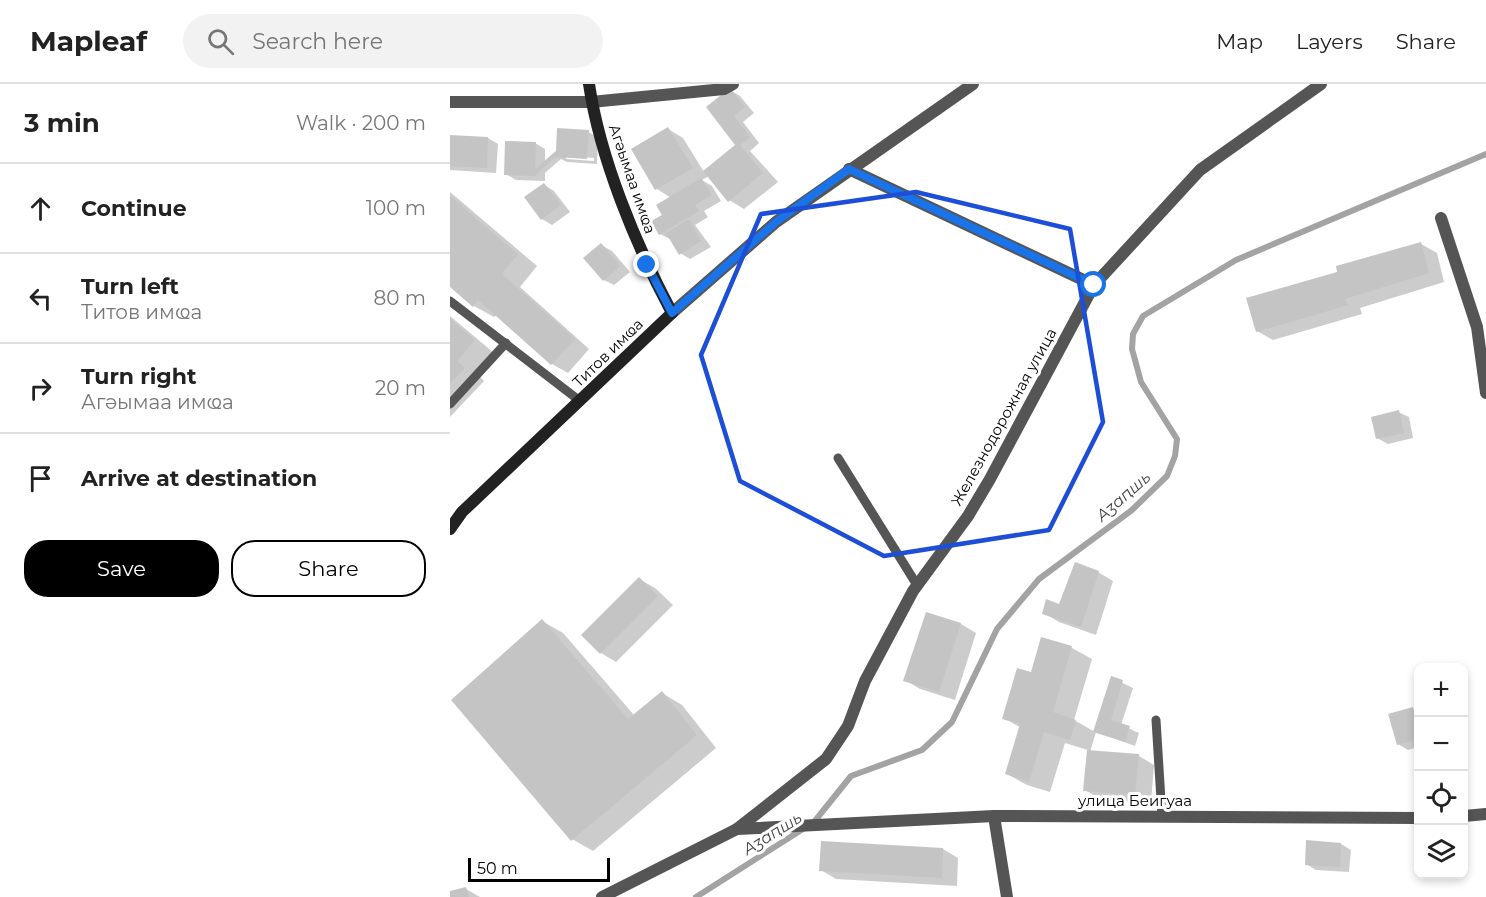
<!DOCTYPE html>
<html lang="en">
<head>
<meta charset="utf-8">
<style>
  :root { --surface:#fff; --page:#f2f2f2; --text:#222; --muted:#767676; --line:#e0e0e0; --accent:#000 }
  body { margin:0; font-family:Montserrat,sans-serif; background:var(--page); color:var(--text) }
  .controls { position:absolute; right:18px; bottom:18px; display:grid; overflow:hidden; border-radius:12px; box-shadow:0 3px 9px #0003 }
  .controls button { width:54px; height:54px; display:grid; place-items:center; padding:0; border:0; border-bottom:2px solid var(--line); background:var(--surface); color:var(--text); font:30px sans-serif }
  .scale { position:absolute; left:18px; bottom:15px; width:142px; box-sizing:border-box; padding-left:6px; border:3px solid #000; border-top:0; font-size:16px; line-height:21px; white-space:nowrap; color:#000; -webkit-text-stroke:4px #fff; paint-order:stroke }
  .stop { position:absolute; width:18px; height:18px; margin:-14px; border:4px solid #1a73e8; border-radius:50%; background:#fff }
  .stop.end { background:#1a73e8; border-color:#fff; box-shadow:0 2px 6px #0008 }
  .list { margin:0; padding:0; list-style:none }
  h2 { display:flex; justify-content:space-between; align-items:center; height:78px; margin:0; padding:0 24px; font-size:26px }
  h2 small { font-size:20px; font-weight:400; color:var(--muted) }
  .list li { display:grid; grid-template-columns:39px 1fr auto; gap:18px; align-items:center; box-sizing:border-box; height:90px; padding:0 24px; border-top:2px solid var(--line) }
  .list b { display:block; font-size:22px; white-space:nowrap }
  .list p { margin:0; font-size:20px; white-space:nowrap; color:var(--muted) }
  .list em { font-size:20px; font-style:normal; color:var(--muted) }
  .actions { display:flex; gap:12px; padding:18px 24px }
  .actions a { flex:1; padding:14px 0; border:2px solid var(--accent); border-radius:24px; text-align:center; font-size:21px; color:var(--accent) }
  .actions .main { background:var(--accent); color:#fff }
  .icon { flex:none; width:33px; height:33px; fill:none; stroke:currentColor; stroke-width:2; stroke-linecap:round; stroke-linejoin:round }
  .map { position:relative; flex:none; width:1036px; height:813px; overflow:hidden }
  header { display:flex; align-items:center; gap:36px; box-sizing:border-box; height:84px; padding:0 30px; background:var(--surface); border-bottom:2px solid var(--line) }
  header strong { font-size:28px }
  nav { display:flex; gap:33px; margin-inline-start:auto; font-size:21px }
  .search { width:420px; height:54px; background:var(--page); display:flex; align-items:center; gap:15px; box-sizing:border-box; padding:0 21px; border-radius:33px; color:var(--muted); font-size:22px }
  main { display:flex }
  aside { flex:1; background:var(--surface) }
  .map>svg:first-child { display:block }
  .shadow { fill:#0003; fill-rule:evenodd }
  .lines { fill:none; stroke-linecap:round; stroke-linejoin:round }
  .stream { stroke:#a3a3a3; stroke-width:6 }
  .building { fill:#c4c4c4 }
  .lane { stroke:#555; stroke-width:9 }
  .street { stroke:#555; stroke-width:12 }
  .secondary { stroke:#222; stroke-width:12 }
  .route { stroke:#1a73e8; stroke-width:8 }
  .marked { fill:none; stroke:#1d4ed8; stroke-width:4.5; stroke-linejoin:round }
  .labels { text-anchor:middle; stroke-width:6; stroke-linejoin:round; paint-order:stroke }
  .street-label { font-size:15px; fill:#000; stroke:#fff }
  .water-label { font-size:16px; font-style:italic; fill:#444; stroke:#fff }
</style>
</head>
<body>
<header>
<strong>Mapleaf</strong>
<div class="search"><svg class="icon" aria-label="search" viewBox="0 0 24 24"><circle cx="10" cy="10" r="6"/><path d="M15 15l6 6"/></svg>Search here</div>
<nav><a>Map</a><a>Layers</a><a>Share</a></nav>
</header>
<main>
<aside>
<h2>3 min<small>Walk · 200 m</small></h2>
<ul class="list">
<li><svg class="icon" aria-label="ahead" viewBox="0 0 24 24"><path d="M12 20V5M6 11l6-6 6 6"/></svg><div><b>Continue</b></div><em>100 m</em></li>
<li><svg class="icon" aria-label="left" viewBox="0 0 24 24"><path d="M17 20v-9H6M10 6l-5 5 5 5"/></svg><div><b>Turn left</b><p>Титов имҩа</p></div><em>80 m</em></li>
<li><svg class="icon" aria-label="right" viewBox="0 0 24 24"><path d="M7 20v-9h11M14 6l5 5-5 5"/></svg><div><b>Turn right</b><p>Агәымаа имҩа</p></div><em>20 m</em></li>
<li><svg class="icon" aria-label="arrive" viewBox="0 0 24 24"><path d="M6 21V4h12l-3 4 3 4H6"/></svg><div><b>Arrive at destination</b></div></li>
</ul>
<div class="actions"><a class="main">Save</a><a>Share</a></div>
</aside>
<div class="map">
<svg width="1036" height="813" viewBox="0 0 1036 813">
  <rect width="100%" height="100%" fill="#fff"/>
  <!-- shadow -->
  <g class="shadow">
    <polygon points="280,6 290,12 304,29 293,38 309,59 300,67 328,98 294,125 279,116 259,92 252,96 262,102 271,117 254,127 258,133 245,141 261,163 240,175 230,169 220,155 210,150 221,114 207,105 183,66 218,45 233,54 254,88 288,61"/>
    <path d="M138,48L148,53L147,80L117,78L111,75L95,89V97L66,96L56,90L85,59L95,65V79ZM116,72L144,74V77L116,75Z"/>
    <polygon points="0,53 38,54 48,60 46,89 0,86"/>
    <polygon points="94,101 104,107 120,128 102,141 92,135"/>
    <polygon points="0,108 87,182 70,203 139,265 118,289 102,280 47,231 44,233 24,222 0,201"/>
    <polygon points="971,160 987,169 994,198 910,224 912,230 823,256 807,247 889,189"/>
    <polygon points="151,161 162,167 180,188 164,201 154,196"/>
    <polygon points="0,232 44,269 26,289 34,297 0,333"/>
    <polygon points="948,328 959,333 963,354 938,360 927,354"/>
    <polygon points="648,488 663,497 646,551 609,538 594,529 610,522"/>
    <polygon points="189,495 205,504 223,521 166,578 151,569"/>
    <polygon points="477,529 511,540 526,549 505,616 470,605 455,596"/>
    <polygon points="92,537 113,549 184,631 212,609 232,621 266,664 143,767 122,755"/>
    <polygon points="592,555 622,564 642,575 624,636 645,648 662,594 683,604 671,641 689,649 685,662 646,648 640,668 689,672 704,681 701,719 650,715 635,706 638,666 615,659 600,708 577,701 557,690 571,644 554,634 582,590"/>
    <polygon points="963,625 968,628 968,663 958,666 948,660"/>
    <polygon points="891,760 901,766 899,788 866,786 856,780"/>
    <polygon points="493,765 508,774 507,802 386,795 371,786"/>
    <polygon points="16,805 30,813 0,813 0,808"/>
  </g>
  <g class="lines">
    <!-- stream -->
    <polyline class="stream" points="246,813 364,738 401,692 472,666 502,638 547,545 589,495 682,426 717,392 725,372 727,355 691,298 682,265 683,250 693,232 786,176 1036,70"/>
  </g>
  <!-- building -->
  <g class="building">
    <polygon points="280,4 295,23 284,32 300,53 290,61 313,89 278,118 253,87 285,61 256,23"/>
    <polygon points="218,43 243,84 205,106 181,65"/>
    <polygon points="107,44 139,46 137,75 105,73 85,92 54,91 55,57 86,58 85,85 106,67"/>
    <polygon points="0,51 38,53 37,84 0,82"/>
    <polygon points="251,94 262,111 245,121 249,127 209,151 201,137 212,131 206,121"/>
    <polygon points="94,99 111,121 91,136 74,113"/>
    <polygon points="0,112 68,170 52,190 125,255 101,281 28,216 23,223 0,203"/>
    <polygon points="239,135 251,157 229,171 216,149"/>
    <polygon points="971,158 979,189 895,215 898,221 806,248 796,214 887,188 886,182"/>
    <polygon points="151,159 170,182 153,197 133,174"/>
    <polygon points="0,235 25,256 7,277 15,284 0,300"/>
    <polygon points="949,326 954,349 926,355 921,333"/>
    <polygon points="625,478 649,487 631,543 592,530 596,515 609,520"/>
    <polygon points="189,493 208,512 150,570 131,551"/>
    <polygon points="476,528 511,539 489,608 453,597"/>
    <polygon points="92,535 178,635 212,607 247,651 121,757 1,616"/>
    <polygon points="591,553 622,562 603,628 626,636 620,656 594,648 579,698 555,690 570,640 552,635 567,584 581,588"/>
    <polygon points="661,592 673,596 661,636 680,642 675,658 643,648"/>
    <polygon points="963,623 968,655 947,661 938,630"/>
    <polygon points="637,666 689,670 685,711 633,707"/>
    <polygon points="856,756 891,759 890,783 855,781"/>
    <polygon points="371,757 493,764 492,794 369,787"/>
    <polygon points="16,803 19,813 0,813 0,807"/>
  </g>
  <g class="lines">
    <!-- lane -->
    <g class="lane">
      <polyline points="0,217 130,317"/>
      <polyline points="0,320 56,259"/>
      <polyline points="388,374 467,501"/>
      <polyline points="706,636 712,732"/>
    </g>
    <!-- street -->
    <g class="street">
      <polyline points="0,18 141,18 274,5 283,0"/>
      <polyline points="399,85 644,201"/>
      <polyline points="991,134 1027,243 1036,309"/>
      <polyline points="222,229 326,138 523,0"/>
      <polyline points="544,732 557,813"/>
      <polyline points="1014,732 1036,730"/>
      <polyline points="287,745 376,675 398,642 415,597 463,507 518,432 540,395 644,201 750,86 871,0"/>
      <polyline points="152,813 287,745 544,732 968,734"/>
    </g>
    <!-- secondary -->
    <path class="secondary" d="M0,445L12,428L222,229C186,161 150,75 139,0"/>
  </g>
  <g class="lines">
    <!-- route -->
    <polyline class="route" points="197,181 222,229 326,138 399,85 644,201"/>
  </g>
  <!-- marked area -->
  <path class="marked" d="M466,108L620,145L653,338L599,446L434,472L290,397L251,271L311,130Z"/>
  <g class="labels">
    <!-- street labels -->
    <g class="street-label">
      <text transform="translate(182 95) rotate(71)" y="5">Агәымаа имҩа</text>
      <text transform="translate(158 269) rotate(-44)" y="5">Титов имҩа</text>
      <text transform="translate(554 333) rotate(-61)" y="5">Железнодорожная улица</text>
      <text x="685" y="722">улица Беигуаа</text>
    </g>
    <!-- water labels -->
    <g class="water-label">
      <text transform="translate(673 412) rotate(-41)" y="6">Аӡаԥшь</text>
      <text transform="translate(322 749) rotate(-32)" y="6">Аӡаԥшь</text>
    </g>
  </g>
</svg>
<div class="controls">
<button>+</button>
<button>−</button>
<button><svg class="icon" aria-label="locate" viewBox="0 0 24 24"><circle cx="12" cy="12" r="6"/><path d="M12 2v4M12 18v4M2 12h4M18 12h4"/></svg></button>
<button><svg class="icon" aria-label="layers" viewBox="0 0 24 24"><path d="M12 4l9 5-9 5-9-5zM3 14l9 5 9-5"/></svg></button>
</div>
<div class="scale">50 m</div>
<div class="stop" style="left:644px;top:201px"></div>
<div class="stop end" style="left:197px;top:181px"></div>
</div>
</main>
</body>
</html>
